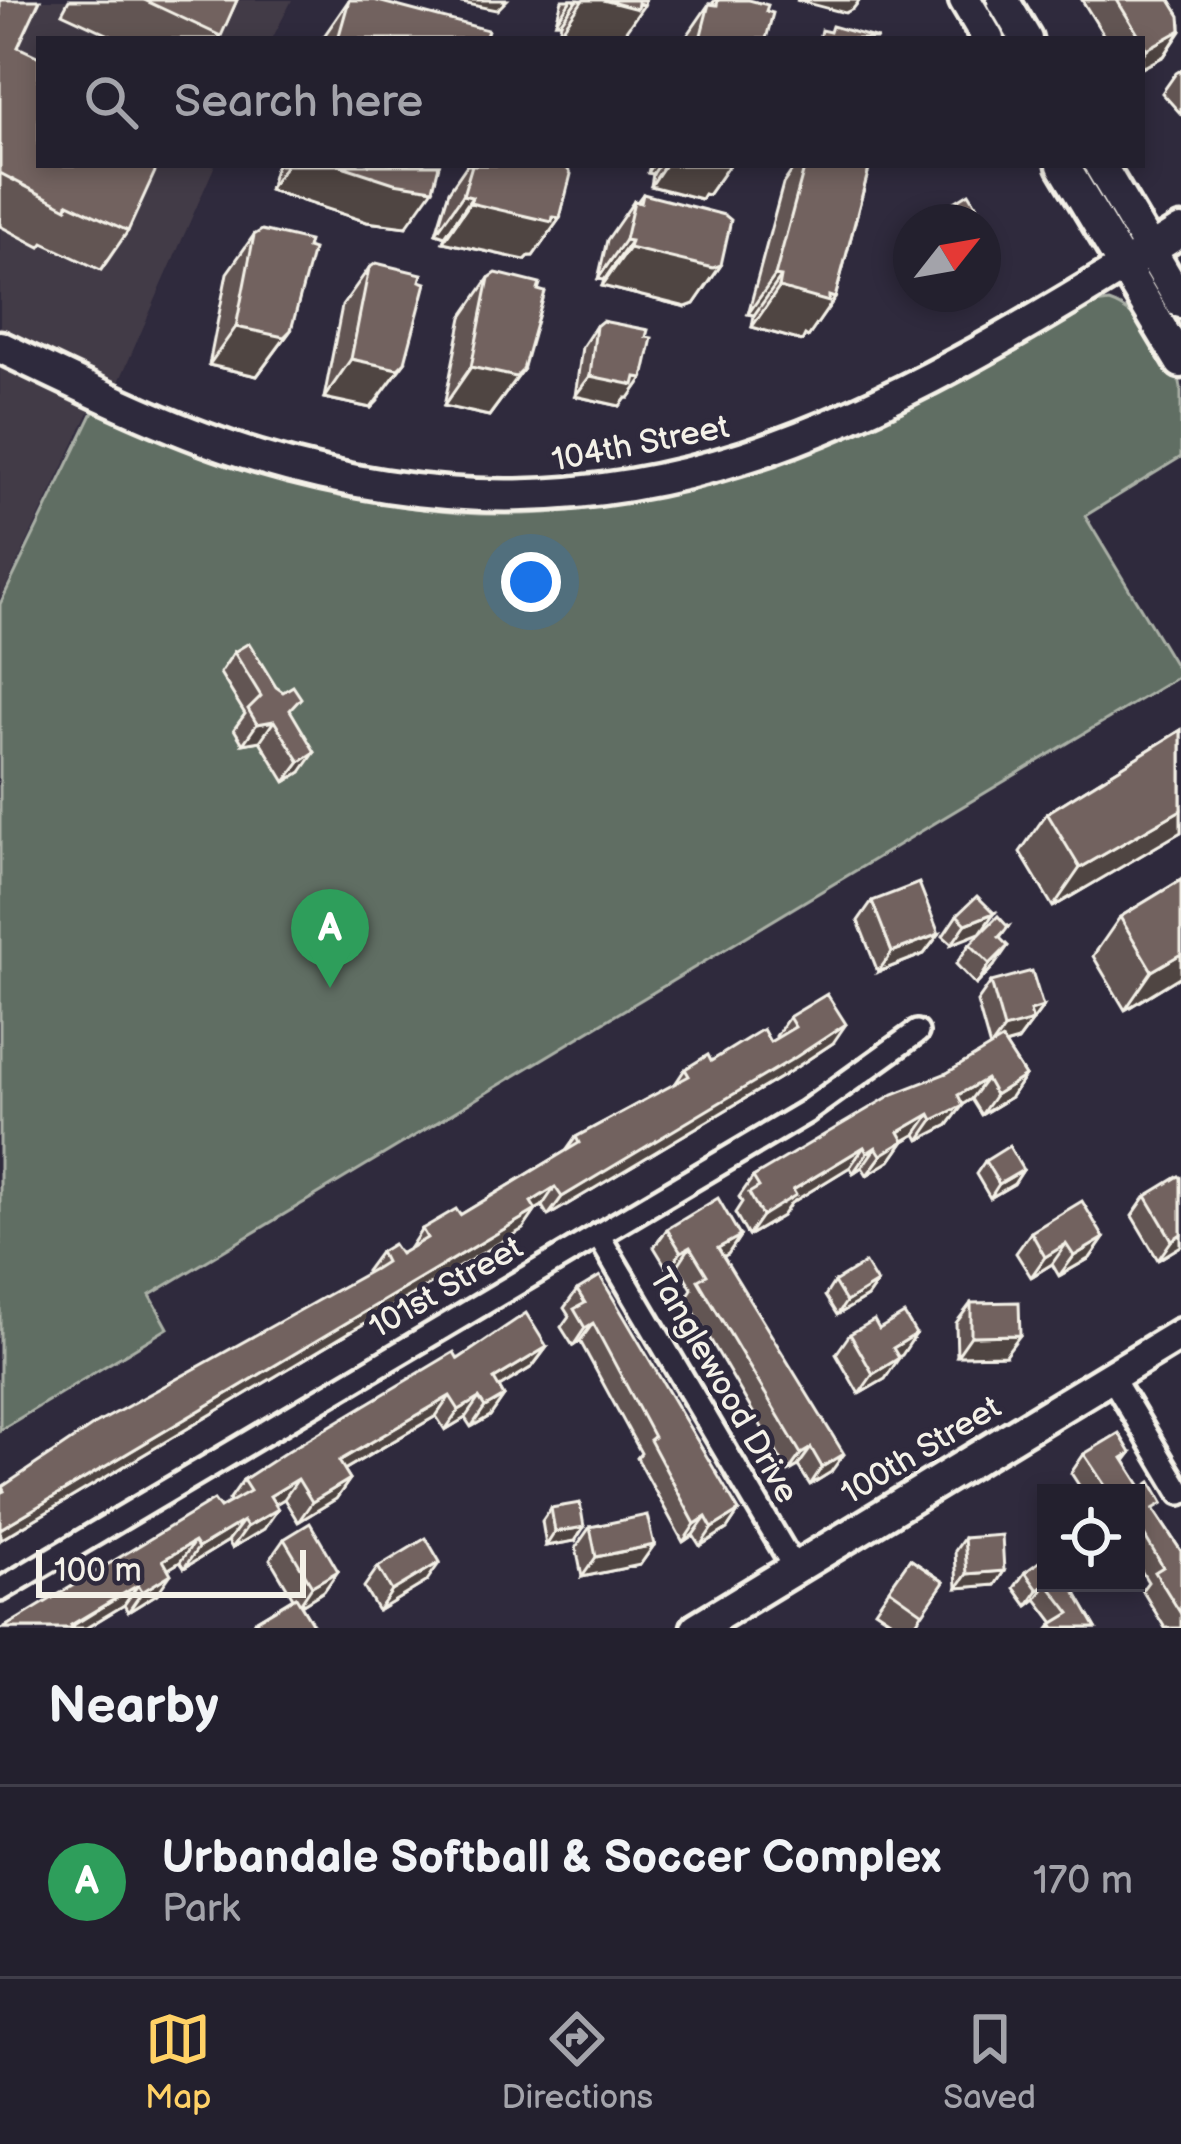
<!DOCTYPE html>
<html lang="en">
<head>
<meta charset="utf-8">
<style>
  :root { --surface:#23202e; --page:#2f2d3a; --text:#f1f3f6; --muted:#a3a3aa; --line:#403e4a; --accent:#ffd166 }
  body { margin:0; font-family:"Balsamiq Sans",sans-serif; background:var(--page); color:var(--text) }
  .controls { position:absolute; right:36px; bottom:36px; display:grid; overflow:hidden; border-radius:0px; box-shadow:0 6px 18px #0003 }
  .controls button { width:108px; height:108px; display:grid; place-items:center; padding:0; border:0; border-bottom:3px solid var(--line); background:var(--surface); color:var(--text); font:60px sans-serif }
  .compass { position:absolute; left:893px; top:204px; width:108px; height:108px; border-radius:50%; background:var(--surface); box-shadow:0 6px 18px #0003; rotate:59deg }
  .scale { position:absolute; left:36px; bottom:30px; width:270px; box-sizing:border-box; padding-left:12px; border:6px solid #f4f1e8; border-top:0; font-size:33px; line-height:42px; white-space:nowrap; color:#f4f1e8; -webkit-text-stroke:9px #2f2a3d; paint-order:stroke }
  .you { position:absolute; left:531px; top:582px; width:42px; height:42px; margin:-30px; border:9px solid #fff; border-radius:50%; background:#1a73e8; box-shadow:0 0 0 18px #1a73e833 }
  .badge { display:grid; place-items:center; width:78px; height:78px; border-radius:50%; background:var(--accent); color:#fff; font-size:39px; font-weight:700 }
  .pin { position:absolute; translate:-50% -99px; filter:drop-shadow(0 3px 6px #0008) }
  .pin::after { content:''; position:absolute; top:63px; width:42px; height:36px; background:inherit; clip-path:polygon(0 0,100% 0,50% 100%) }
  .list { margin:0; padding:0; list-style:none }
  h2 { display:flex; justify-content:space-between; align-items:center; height:156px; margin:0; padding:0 48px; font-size:51px }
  h2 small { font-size:39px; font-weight:400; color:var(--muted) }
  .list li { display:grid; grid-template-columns:78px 1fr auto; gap:36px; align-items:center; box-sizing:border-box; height:192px; padding:0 48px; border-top:3px solid var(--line) }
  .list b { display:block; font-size:45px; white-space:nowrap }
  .list p { margin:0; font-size:39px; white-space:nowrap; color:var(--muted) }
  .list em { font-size:39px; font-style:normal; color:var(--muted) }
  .icon { flex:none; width:66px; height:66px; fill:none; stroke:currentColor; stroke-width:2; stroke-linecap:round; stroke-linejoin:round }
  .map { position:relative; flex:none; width:1181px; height:1628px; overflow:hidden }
  .search { position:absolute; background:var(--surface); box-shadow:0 6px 18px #0003; left:36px; right:36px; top:36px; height:132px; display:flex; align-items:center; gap:30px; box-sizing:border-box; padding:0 42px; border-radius:0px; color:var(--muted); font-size:45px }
  .sheet { height:348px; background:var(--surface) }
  nav { display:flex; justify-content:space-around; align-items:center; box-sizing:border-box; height:168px; border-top:3px solid var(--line); background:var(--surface); font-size:33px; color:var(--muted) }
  nav a { display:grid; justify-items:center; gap:6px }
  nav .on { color:var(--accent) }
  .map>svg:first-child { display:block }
  .built { fill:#433b47 }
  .green { fill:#616e64; stroke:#aab0a6; stroke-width:3 }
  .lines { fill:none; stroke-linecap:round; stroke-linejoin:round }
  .street-casing { stroke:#f4f1e8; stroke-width:30 }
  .secondary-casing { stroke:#f4f1e8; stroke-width:39 }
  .street { stroke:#2f2a3d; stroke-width:21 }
  .secondary { stroke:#2f2a3d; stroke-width:30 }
  .wall { fill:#625452; stroke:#f4f1e8; stroke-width:3 }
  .shaded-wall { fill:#504542; stroke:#f4f1e8; stroke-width:3 }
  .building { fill:#72625f; stroke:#f4f1e8; stroke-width:3 }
  .labels { text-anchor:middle; stroke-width:10; stroke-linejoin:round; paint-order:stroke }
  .street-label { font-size:33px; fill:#f4f1e8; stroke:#2f2a3d }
</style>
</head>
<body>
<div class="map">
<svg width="1181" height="1628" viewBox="0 0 1181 1628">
  <rect width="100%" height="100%" fill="#2f2a3d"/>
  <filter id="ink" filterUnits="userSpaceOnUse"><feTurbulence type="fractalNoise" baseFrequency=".00833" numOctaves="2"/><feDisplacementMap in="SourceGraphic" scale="24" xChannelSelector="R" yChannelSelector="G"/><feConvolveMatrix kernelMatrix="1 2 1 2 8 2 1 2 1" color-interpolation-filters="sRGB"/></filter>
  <g filter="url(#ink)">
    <!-- built -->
    <polygon class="built" points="0,0 292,0 272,39 39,39 39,165 215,165 111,400 93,404 0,599"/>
    <!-- green -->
    <path class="green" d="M1109,302C1139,312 1176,356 1181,388C1181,410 1181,435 1181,457L1085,516L1181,675L150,1295L168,1328L0,1430V604L95,408C198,450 303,492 414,508C663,544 878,420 1088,305Z"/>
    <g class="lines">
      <!-- street casing -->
      <g class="street-casing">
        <g id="street">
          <polyline points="598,1235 795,1569"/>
          <polyline points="1111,1376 1181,1493"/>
          <polyline points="0,1590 806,1112 917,1032"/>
        </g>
      </g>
      <!-- secondary casing -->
      <g class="secondary-casing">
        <g id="secondary">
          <polyline points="965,0 988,39"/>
          <polyline points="1003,0 1026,39"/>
          <polyline points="1063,165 1181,362"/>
          <polyline points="1100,165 1181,302"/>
          <path d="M0,347C84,387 169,430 258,457C631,568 873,422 1181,231"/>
          <polyline points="697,1628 1181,1334"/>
        </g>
      </g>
      <!-- street -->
      <use href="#street" class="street"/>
      <!-- secondary -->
      <use href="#secondary" class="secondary"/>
    </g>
    <!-- wall -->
    <g class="wall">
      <polygon points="0,0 18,47 128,231 101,270 43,243 40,247 0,226"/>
      <polygon points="69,0 237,0 219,39 118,39 62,13"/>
      <polygon points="349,0 485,39 322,39"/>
      <polygon points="562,0 645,0 620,39 577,39 559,34 561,22 556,22"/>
      <polygon points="715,0 749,0 766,11 766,39 685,39 709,4 712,4"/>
      <polygon points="1082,0 1170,0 1181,23 1181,31 1164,56 1142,68 1142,39 1106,39"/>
      <polygon points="1181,70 1181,114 1162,93 1176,73"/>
      <polygon points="276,165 439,165 406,227 367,222 269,190"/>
      <polygon points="467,165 558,165 560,218 533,256 529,256 525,260 443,242 445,236 436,233 449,191"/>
      <polygon points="650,165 729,165 708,195 704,194 701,199 651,186 653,174 648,173"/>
      <polygon points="796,165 870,165 835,298 808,337 805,335 802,341 752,327 754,315 748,314 783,184"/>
      <polygon points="643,194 721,265 694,304 686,307 602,286 604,280 598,279 607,240 634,201 637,202"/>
      <polygon points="938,212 982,214 977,222 931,222"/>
      <polygon points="254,235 291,330 257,376 209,365 227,273"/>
      <polygon points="369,268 378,401 371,408 324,398 342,306"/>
      <polygon points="489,278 538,290 523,370 489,416 444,406 462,317"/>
      <polygon points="596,326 643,378 629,398 626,398 620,406 575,396 582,347"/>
      <polygon points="234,652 291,713 301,772 285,782 260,741 243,744 234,729 245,714 220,673"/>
      <polygon points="1181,730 1181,832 1053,907 1020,852 1047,813"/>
      <polygon points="1181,880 1181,976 1125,1010 1093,956 1120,917"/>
      <polygon points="872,901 939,934 924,954 878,972 858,921"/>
      <polygon points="994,913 952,944 943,936 957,915"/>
      <polygon points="1008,927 1000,938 994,966 976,985 956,964 970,944"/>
      <polygon points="991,982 1043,1007 1018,1041 1005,1045 1025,1076 1011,1097 981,1115 971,1099 963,1104 948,1125 919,1140 916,1134 904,1141 890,1161 867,1175 862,1167 853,1173 850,1167 791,1203 782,1216 748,1236 735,1213 742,1202 739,1197 753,1177 947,1073 990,1048 977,1002"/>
      <polygon points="789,1017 833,1043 783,1076 548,1216 542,1206 536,1210 523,1229 0,1540 0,1489 2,1487 368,1273 366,1271 380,1252 400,1254 409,1249 422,1229 460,1215 566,1151 576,1137 675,1084 685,1069 770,1042 777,1038 776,1036"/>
      <polygon points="985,1161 1023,1170 1014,1184 990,1198 976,1174"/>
      <polygon points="1181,1178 1181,1246 1158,1260 1132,1216 1146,1196"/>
      <polygon points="667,1229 740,1236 728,1254 723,1256 831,1472 810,1485 798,1466 788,1472 686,1298 692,1289 678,1265 668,1270 654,1247"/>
      <polygon points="1031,1232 1104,1238 1090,1258 1059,1276 1052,1264 1031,1277 1016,1253"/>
      <polygon points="834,1282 877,1283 867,1297 837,1315 825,1296"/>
      <polygon points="577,1290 739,1511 727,1529 700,1546 693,1535 683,1542 637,1458 641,1453 580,1341 573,1346 561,1327 569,1316 564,1308"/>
      <polygon points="971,1303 1005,1355 957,1356 956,1323"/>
      <polygon points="879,1329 916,1334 898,1357 885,1379 859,1394 836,1354 850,1334"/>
      <polygon points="547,1347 532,1367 499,1387 504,1396 490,1416 471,1427 465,1418 445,1430 436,1416 344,1470 350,1479 336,1499 298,1522 284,1499 275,1504 264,1529 232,1548 228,1541 184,1568 180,1562 168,1569 157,1594 128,1612 124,1605 86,1628 3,1628 230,1502 229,1500 243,1480 458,1359"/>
      <polygon points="1131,1453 1125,1461 1156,1513 1181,1551 1181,1628 1165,1628 1142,1590 1148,1582 1136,1562 1136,1493 1084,1493 1071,1473 1084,1454"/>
      <polygon points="551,1508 575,1541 546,1546 542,1521"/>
      <polygon points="590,1527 654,1545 640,1565 582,1577 576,1547"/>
      <polygon points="964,1538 1004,1571 995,1585 957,1588 955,1551"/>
      <polygon points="284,1539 338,1571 324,1591 301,1605 315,1628 250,1628 255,1621 293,1598 270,1559"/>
      <polygon points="910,1559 944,1582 912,1628 902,1628 875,1610"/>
      <polygon points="378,1567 426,1582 378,1611 364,1587"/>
      <polygon points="1025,1572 1084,1583 1076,1594 1096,1628 1050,1628 1054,1623 1036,1599 1027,1606 1014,1588"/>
    </g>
    <!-- shaded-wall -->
    <g class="shaded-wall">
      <polygon points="507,0 497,10 452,1 452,0"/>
      <polygon points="571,0 577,0 561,22 556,22"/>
      <polygon points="583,0 603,0 644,5 620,39 577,39 559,34"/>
      <polygon points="796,0 860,0 853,9 845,13"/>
      <polygon points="1181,30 1164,56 1142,68 1142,56 1147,49"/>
      <polygon points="286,165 339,165 433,189 406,227 367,222 269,190"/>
      <polygon points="653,165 659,165 653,174 648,173"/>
      <polygon points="665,165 729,165 708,195 704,194 701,199 651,186"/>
      <polygon points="463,195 472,197 445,236 436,233"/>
      <polygon points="470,203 553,217 560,218 533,256 529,256 525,260 443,242"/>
      <polygon points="625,240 631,241 604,280 598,279"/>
      <polygon points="629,248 721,265 694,304 686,307 602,286"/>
      <polygon points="775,276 781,277 754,315 748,314"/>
      <polygon points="779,288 829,296 835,298 808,337 805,335 802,341 752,327"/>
      <polygon points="236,327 291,330 257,376 209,365"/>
      <polygon points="351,359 405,362 371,408 324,398"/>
      <polygon points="471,367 523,370 489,416 444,406"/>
      <polygon points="590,376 636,377 643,378 629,398 626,398 620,406 575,396"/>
      <polygon points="274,721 260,741 243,744 257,724"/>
      <polygon points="315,752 301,772 285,782 300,762"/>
      <polygon points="1181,810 1181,832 1053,907 1080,868"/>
      <polygon points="994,913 980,933 952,944 966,924"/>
      <polygon points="939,934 924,954 878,972 892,952"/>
      <polygon points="1008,946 994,966 976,985 990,964"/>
      <polygon points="1181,954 1181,976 1125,1010 1152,971"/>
      <polygon points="1043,1007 1018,1041 990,1049 1004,1029 1030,1011"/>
      <polygon points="846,1024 833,1043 783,1076 548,1216 562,1197"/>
      <polygon points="1025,1076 1011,1097 981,1115 995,1095"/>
      <polygon points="986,1079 971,1099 959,1107 963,1105 948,1125 919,1140 933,1120 958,1095"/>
      <polygon points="930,1114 916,1134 904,1141 890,1161 867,1175 899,1132"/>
      <polygon points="864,1147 850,1167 791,1203 782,1216 748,1236 762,1216 793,1190"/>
      <polygon points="876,1147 862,1167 853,1173 867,1153"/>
      <polygon points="1023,1170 1014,1184 990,1198 999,1184"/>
      <polygon points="555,1187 542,1206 518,1220 531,1202"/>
      <polygon points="536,1210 523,1229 0,1540 0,1529"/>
      <polygon points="1181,1234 1181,1246 1158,1260 1172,1240"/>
      <polygon points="740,1236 728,1254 705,1266 718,1248"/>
      <polygon points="1104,1238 1090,1258 1059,1276 1074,1256"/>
      <polygon points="1066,1244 1052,1264 1031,1277 1045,1257"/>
      <polygon points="690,1247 678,1265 668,1270 681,1252"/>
      <polygon points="877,1283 867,1297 837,1315 846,1302"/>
      <polygon points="593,1323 580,1341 573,1346 585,1328"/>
      <polygon points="916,1334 902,1355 879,1368 893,1348"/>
      <polygon points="1020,1335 1005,1355 957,1356 971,1336"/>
      <polygon points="547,1347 532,1367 480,1399 494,1379"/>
      <polygon points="899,1358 885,1379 859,1394 873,1374"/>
      <polygon points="450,1396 436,1416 325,1481 339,1461"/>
      <polygon points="504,1396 490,1416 471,1427 485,1407"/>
      <polygon points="479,1398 465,1418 445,1430 459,1410"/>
      <polygon points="811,1448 798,1466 788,1472 801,1454"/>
      <polygon points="844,1454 831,1472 810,1485 822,1467"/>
      <polygon points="298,1479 284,1499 256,1516 270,1496"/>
      <polygon points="350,1479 336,1499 298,1522 312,1502"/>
      <polygon points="278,1509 264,1529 232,1548 247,1527"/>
      <polygon points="739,1511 727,1529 700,1546 712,1528"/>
      <polygon points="706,1517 693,1535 683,1542 695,1524"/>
      <polygon points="243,1521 228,1541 184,1568 198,1548"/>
      <polygon points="584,1527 575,1541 546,1546 555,1532"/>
      <polygon points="194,1542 180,1562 149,1581 163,1560"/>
      <polygon points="654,1545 640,1565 582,1577 596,1557"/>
      <polygon points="440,1562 426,1582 378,1611 392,1591"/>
      <polygon points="338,1571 324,1591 298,1607 312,1586"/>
      <polygon points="1004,1571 995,1585 957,1588 967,1574"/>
      <polygon points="171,1574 157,1594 128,1612 142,1592"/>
      <polygon points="1047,1583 1036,1599 1027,1606 1038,1590"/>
      <polygon points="138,1585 124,1605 86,1628 69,1628"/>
    </g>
    <!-- building -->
    <g class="building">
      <polygon points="0,0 40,0 18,47 39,57 39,165 158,165 128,231 68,203 67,208 0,173"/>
      <polygon points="144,0 237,0 221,36"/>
      <polygon points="349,0 374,0 488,30 485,39 338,39"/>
      <polygon points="603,0 645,0 644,5 638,3 637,9"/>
      <polygon points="718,0 749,0 768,5 766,11 773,13 766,39 700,39 709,4 717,5"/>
      <polygon points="1117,0 1170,0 1180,16 1181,30 1147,49"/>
      <polygon points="832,26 878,39 819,39 821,30 830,32"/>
      <polygon points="339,165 439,165 433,189 394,183"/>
      <polygon points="472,165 558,165 566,167 571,174 560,218 553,217 552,222 470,203 472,197 463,195"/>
      <polygon points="805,165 870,165 835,298 829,296 829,302 779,288 781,277 775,276"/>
      <polygon points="969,193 982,214 970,222 944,222 938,212"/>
      <polygon points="643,194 725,215 731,220 721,265 713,268 629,248 631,241 625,240 634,201 641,203"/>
      <polygon points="262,230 309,241 307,248 313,250 291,330 284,337 236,327 254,235"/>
      <polygon points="376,263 422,274 420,281 426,283 405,362 398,369 351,359 369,268"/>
      <polygon points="496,273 540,284 538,290 545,292 523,370 516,377 471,367 489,278"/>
      <polygon points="602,321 648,330 646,337 652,338 643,378 636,377 634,385 590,376 596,326"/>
      <polygon points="249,643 276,687 283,692 293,686 301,698 290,710 315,752 300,762 274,721 257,724 248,709 261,696 234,652"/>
      <polygon points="1181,730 1181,810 1080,868 1047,813"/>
      <polygon points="1181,880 1181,954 1152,971 1120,917"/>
      <polygon points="919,883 939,934 892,952 872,901"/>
      <polygon points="977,896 994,913 966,924 957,915"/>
      <polygon points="998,916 1008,927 999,937 1008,946 990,964 970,944"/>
      <polygon points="1032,971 1043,1007 1030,1011 1033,1021 1004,1029 991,982"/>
      <polygon points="827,994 846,1024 796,1057 562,1197 555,1187 531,1202 536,1210 0,1529 0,1493 4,1491 2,1487 94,1425 374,1269 385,1262 380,1252 393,1244 400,1254 427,1238 422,1229 456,1209 460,1215 579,1143 576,1137 689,1076 685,1069 708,1055 711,1061 763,1029 770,1042 795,1027 789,1017"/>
      <polygon points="1002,1040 1025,1076 995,1095 986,1079 958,1095 963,1105 933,1120 930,1114 899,1132 904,1141 881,1155 876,1147 867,1153 864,1147 793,1190 796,1195 762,1216 749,1193 759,1187 753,1177 893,1094 947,1073"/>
      <polygon points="1009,1146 1023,1170 999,1184 985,1161"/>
      <polygon points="1179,1176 1181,1178 1181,1234 1172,1240 1146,1196"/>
      <polygon points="718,1198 740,1236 718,1248 844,1454 822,1467 811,1448 801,1454 698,1280 707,1275 690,1247 681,1252 667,1229"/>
      <polygon points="1082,1201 1104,1238 1074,1256 1066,1244 1045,1257 1031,1232"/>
      <polygon points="865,1263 877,1283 846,1302 834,1282"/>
      <polygon points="600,1276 739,1511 712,1528 706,1517 695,1524 650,1440 654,1437 593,1323 585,1328 574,1309 585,1303 577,1290"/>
      <polygon points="1019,1302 1020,1335 971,1336 971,1303"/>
      <polygon points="526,1313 547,1347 494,1379 504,1396 485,1407 479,1398 459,1410 450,1396 339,1461 350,1479 312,1502 298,1479 270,1496 278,1509 247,1527 243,1521 198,1548 194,1542 163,1560 171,1574 142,1592 138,1585 71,1625 73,1628 3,1628 214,1500 220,1508 250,1491 243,1480 283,1454 454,1352 458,1359"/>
      <polygon points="904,1314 916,1334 893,1348 899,1358 873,1374 850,1334 874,1320 879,1329"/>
      <polygon points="1119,1433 1131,1453 1123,1458 1142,1488 1151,1482 1163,1503 1153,1509 1181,1551 1181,1614 1155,1572 1163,1567 1140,1528 1136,1530 1136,1493 1110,1493 1084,1454"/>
      <polygon points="580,1503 584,1527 555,1532 551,1508"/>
      <polygon points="647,1515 654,1545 596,1557 590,1527"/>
      <polygon points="310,1523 338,1571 312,1586 284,1539"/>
      <polygon points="1002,1535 1004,1571 967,1574 964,1538"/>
      <polygon points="426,1538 440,1562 392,1591 378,1567"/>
      <polygon points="1046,1557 1046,1583 1083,1583 1074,1590 1096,1628 1055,1628 1052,1624 1070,1613 1047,1583 1038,1590 1025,1572"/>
      <polygon points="910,1559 944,1582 923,1613 889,1589"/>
      <polygon points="296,1597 315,1628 259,1628 255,1621"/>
    </g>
  </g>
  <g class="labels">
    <!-- street labels -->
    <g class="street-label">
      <text transform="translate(640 442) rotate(-11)" y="12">104th Street</text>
      <text transform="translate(445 1286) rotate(-30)" y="12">101st Street</text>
      <text transform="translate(725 1385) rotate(60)" y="12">Tanglewood Drive</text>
      <text transform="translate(920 1449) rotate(-31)" y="12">100th Street</text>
    </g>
  </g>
</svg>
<div class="controls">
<button><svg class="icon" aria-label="locate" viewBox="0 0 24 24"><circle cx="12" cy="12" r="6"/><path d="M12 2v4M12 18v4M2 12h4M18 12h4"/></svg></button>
</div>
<svg class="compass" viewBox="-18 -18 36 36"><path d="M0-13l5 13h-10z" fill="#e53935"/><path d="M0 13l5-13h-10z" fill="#a3a3aa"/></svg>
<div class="scale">100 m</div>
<div class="you"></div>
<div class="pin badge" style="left:330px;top:988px;background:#2e9e5b">A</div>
<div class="search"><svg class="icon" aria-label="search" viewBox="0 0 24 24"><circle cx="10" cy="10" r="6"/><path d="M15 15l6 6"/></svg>Search here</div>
</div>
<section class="sheet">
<h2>Nearby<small></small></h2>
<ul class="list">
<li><span class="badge" style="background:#2e9e5b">A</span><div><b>Urbandale Softball &amp; Soccer Complex</b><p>Park</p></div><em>170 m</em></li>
</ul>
</section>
<nav>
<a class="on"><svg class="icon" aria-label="map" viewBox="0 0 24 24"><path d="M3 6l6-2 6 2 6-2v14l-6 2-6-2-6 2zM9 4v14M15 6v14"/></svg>Map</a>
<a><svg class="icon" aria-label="directions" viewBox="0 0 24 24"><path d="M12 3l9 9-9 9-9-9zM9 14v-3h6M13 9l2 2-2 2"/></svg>Directions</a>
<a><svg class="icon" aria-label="saved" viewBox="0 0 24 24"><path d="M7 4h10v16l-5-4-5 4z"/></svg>Saved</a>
</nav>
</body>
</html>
